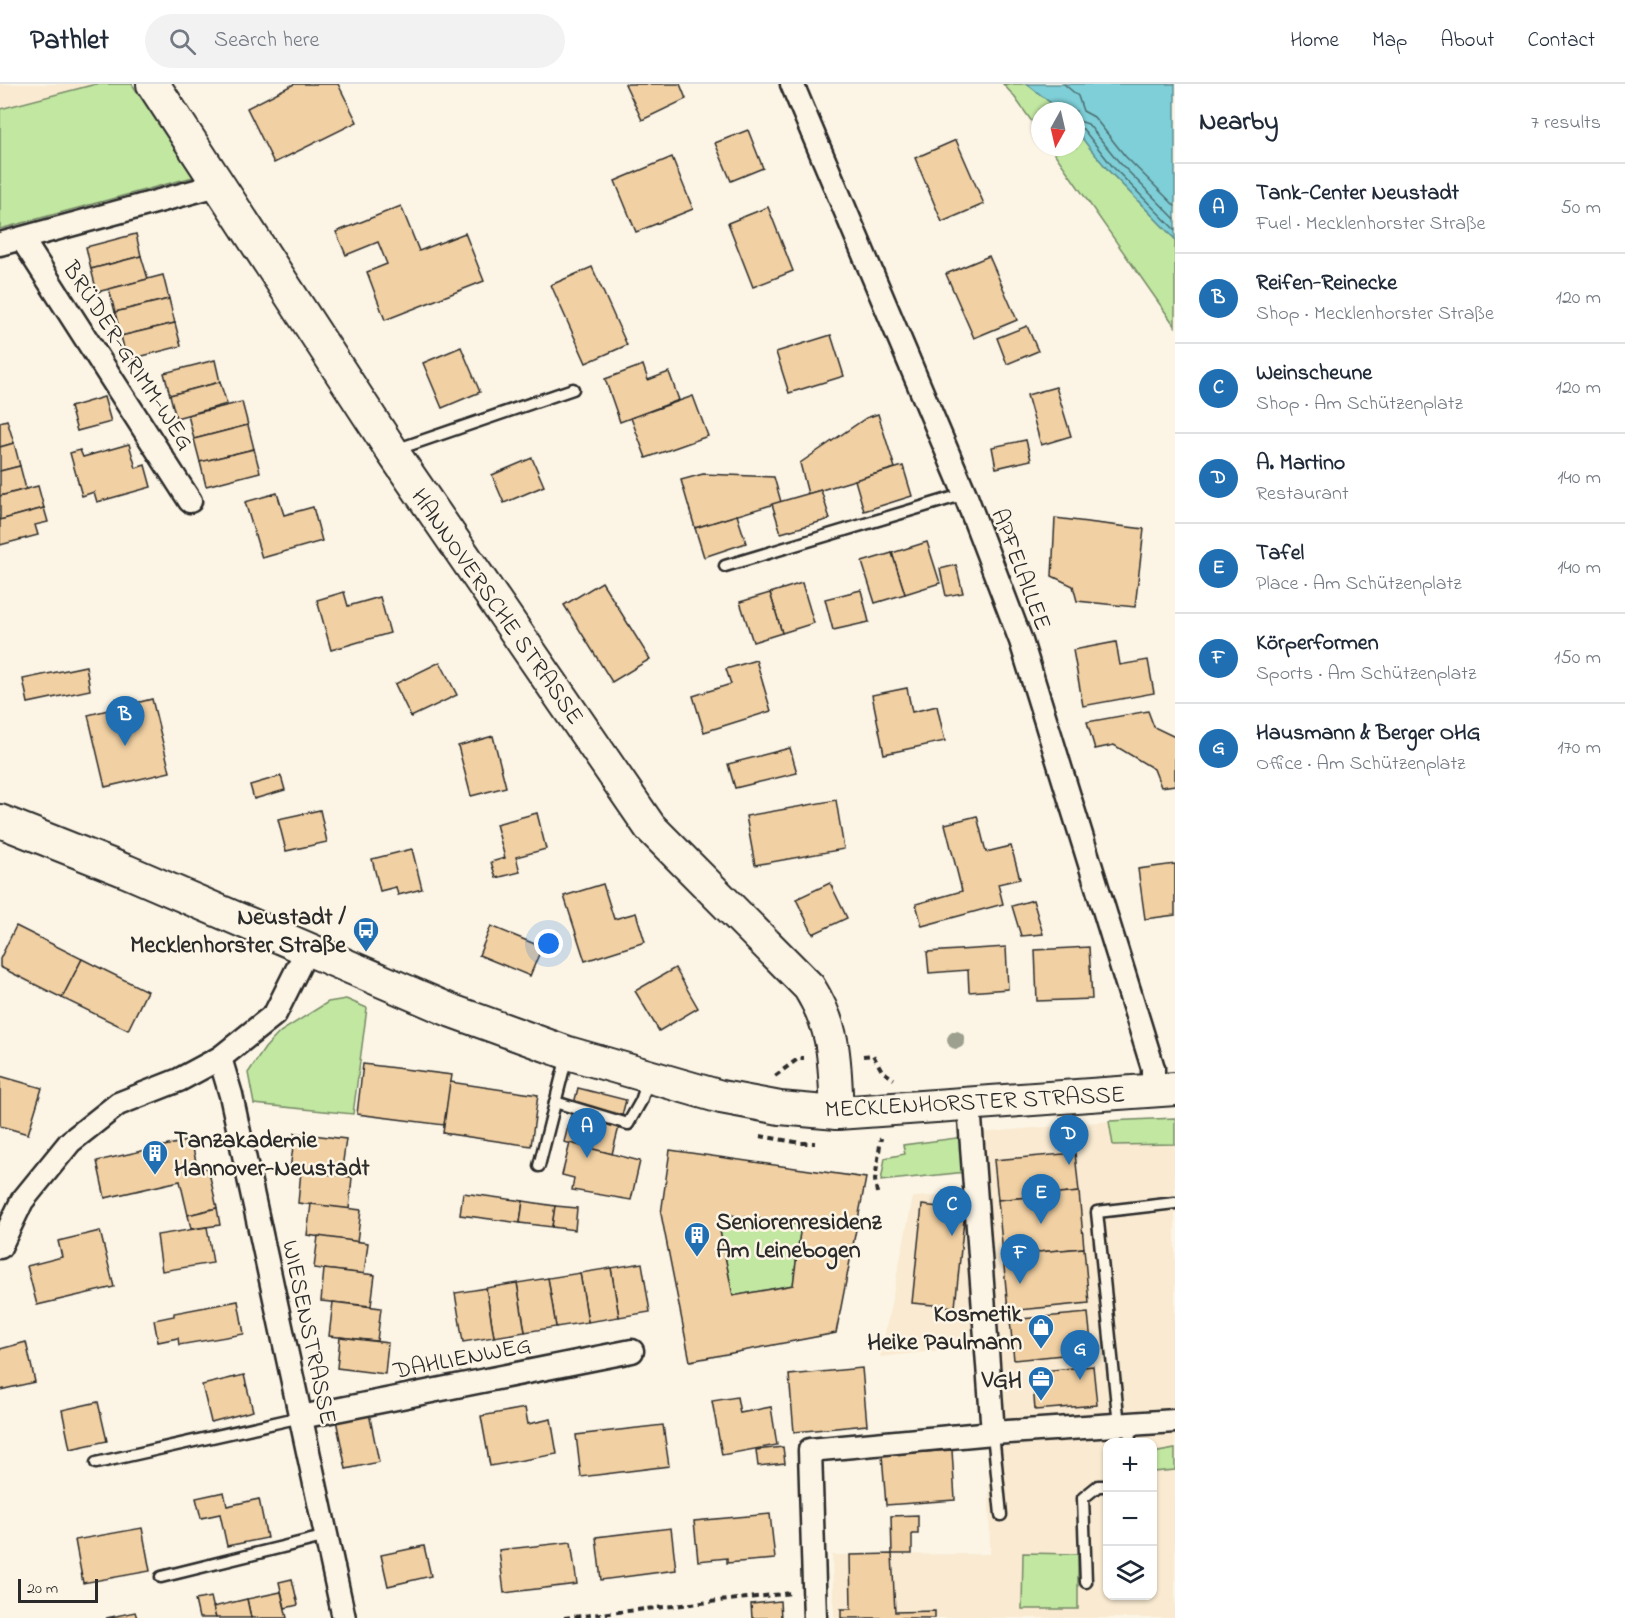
<!DOCTYPE html>
<html lang="en">
<head>
<meta charset="utf-8">
<style>
  :root { --surface:#fff; --page:#f2f2f3; --text:#1f2937; --muted:#747a83; --line:#e0e1e3; --accent:#1f6fb2 }
  body { margin:0; font-family:"Indie Flower",sans-serif; background:var(--page); color:var(--text) }
  .controls { position:absolute; right:18px; bottom:18px; display:grid; overflow:hidden; border-radius:12px; box-shadow:0 2px 4px #0004 }
  .controls button { width:54px; height:54px; display:grid; place-items:center; padding:0; border:0; border-bottom:2px solid var(--line); background:var(--surface); color:var(--text); font:30px sans-serif }
  .compass { position:absolute; left:1031px; top:18px; width:54px; height:54px; border-radius:50%; background:var(--surface); box-shadow:0 2px 4px #0004; rotate:188deg }
  .scale { position:absolute; left:18px; bottom:15px; width:80px; box-sizing:border-box; padding-left:6px; border:3px solid #2b2b2b; border-top:0; font-size:16px; line-height:21px; white-space:nowrap; color:#2b2b2b; -webkit-text-stroke:4px #fcf5e5; paint-order:stroke }
  .you { position:absolute; left:549px; top:860px; width:21px; height:21px; margin:-15px; border:4px solid #fff; border-radius:50%; background:#1a73e8; box-shadow:0 0 0 9px #1a73e833 }
  .badge { display:grid; place-items:center; width:39px; height:39px; border-radius:50%; background:var(--accent); color:#fff; font-size:20px; font-weight:700 }
  .pin { position:absolute; translate:-50% -50px; filter:drop-shadow(0 2px 3px #0008) }
  .pin::after { content:''; position:absolute; top:32px; width:21px; height:18px; background:inherit; clip-path:polygon(0 0,100% 0,50% 100%) }
  .list { margin:0; padding:0; list-style:none }
  h2 { display:flex; justify-content:space-between; align-items:center; height:78px; margin:0; padding:0 24px; font-size:26px }
  h2 small { font-size:20px; font-weight:400; color:var(--muted) }
  .list li { display:grid; grid-template-columns:39px 1fr auto; gap:18px; align-items:center; box-sizing:border-box; height:90px; padding:0 24px; border-top:2px solid var(--line) }
  .list b { display:block; font-size:22px; white-space:nowrap }
  .list p { margin:0; font-size:20px; white-space:nowrap; color:var(--muted) }
  .list em { font-size:20px; font-style:normal; color:var(--muted) }
  .icon { flex:none; width:33px; height:33px; fill:none; stroke:currentColor; stroke-width:2; stroke-linecap:round; stroke-linejoin:round }
  .map { position:relative; flex:none; width:1175px; height:1534px; overflow:hidden }
  header { display:flex; align-items:center; gap:36px; box-sizing:border-box; height:84px; padding:0 30px; background:var(--surface); border-bottom:2px solid var(--line) }
  header strong { font-size:28px }
  nav { display:flex; gap:33px; margin-inline-start:auto; font-size:21px }
  .search { width:420px; height:54px; background:var(--page); display:flex; align-items:center; gap:15px; box-sizing:border-box; padding:0 21px; border-radius:33px; color:var(--muted); font-size:22px }
  main { display:flex }
  aside { flex:1; background:var(--surface) }
  .map>svg:first-child { display:block }
  .built { fill:#f9ead1; fill-rule:evenodd }
  .green { fill:#c1e7a1; stroke:#768966; stroke-width:1.5 }
  .water { fill:#7ecfd7; stroke:#5d8d92; stroke-width:1.5 }
  .lines { fill:none; stroke-linecap:round; stroke-linejoin:round }
  .shore { stroke:#4c6d70; stroke-width:1.5 }
  .building { fill:#f1d0a3; stroke:#2b2b2b; stroke-width:1.5; fill-rule:evenodd }
  .service-casing { stroke:#2b2b2b; stroke-width:15 }
  .minor-casing { stroke:#2b2b2b; stroke-width:27 }
  .secondary-casing { stroke:#2b2b2b; stroke-width:36 }
  .path { stroke:#2b2b2b; stroke-width:4; stroke-dasharray:6 4.5; stroke-linecap:butt }
  .service { stroke:#fcf5e5; stroke-width:10 }
  .minor { stroke:#fcf5e5; stroke-width:22 }
  .secondary { stroke:#fcf5e5; stroke-width:32 }
  .tree { fill:#9da08f }
  .labels { text-anchor:middle; stroke-width:5; stroke-linejoin:round; paint-order:stroke }
  .street-label { font-size:24px; fill:#2b2b2b; stroke:#fcf5e5 }
  .poi-label { font-size:24px; font-weight:bold; fill:#2b2b2b; stroke:#fcf5e5; text-anchor:end }
</style>
</head>
<body>
<header>
<strong>Pathlet</strong>
<div class="search"><svg class="icon" aria-label="search" viewBox="0 0 24 24"><circle cx="10" cy="10" r="6"/><path d="M15 15l6 6"/></svg>Search here</div>
<nav><a>Home</a><a>Map</a><a>About</a><a>Contact</a></nav>
</header>
<main>
<div class="map">
<svg width="1175" height="1534" viewBox="0 0 1175 1534">
  <rect width="100%" height="100%" fill="#fcf5e5"/>
  <filter id="ink" filterUnits="userSpaceOnUse"><feTurbulence type="fractalNoise" baseFrequency=".0167" numOctaves="2"/><feDisplacementMap in="SourceGraphic" scale="12" xChannelSelector="R" yChannelSelector="G"/><feConvolveMatrix kernelMatrix="1 2 1 2 8 2 1 2 1" color-interpolation-filters="sRGB"/></filter>
  <g filter="url(#ink)">
    <!-- built -->
    <g class="built">
      <polygon points="0,0 96,0 0,25"/>
      <path d="M1109,1037L1114,1061L1175,1060V1534H834L832,1471L990,1470L988,1337L982,1262L880,1273L913,1113L971,1110L967,1050ZM1108,1358H1152V1512H1108Z"/>
    </g>
    <!-- green -->
    <g class="green">
      <polygon points="96,0 132,0 193,93 0,145 0,25"/>
      <polygon points="1003,0 1027,0 1061,27 1040,27 1040,49 1013,11"/>
      <polygon points="1076,46 1109,87 1175,155 1175,242 1050,63 1076,63"/>
      <polygon points="346,915 367,924 353,1030 254,1020 248,989 265,964 280,948 328,918"/>
      <polygon points="1175,1034 1175,1060 1113,1061 1109,1037"/>
      <polygon points="964,1053 966,1088 881,1097 885,1074 905,1070 903,1061"/>
      <polygon points="723,1130 801,1141 793,1201 733,1212 720,1147"/>
      <polygon points="1175,1365 1175,1386 1153,1388 1153,1369"/>
      <polygon points="1023,1469 1078,1470 1078,1525 1022,1525"/>
    </g>
    <!-- water -->
    <polygon class="water" points="1027,0 1175,0 1175,155 1109,87 1088,62 1076,46 1076,27 1061,27"/>
    <g class="lines">
      <!-- shore -->
      <g class="shore">
        <polyline points="1064,0 1078,12 1083,27 1094,33 1125,72 1175,122"/>
        <polyline points="1076,36 1088,40 1119,78 1175,135"/>
        <polyline points="1076,43 1083,45 1113,83 1175,146"/>
      </g>
    </g>
    <!-- building -->
    <g class="building">
      <polygon points="294,0 338,0 357,38 274,79 247,24"/>
      <polygon points="625,0 680,0 686,15 642,36"/>
      <polygon points="748,46 763,84 731,97 715,59"/>
      <polygon points="956,56 984,120 942,138 915,74"/>
      <polygon points="672,73 693,125 636,148 615,97"/>
      <polygon points="401,122 419,167 465,149 484,197 385,236 367,188 387,180 378,158 346,171 336,148"/>
      <polygon points="768,123 793,187 753,203 728,139"/>
      <polygon points="136,150 141,172 91,185 86,163"/>
      <polygon points="141,172 148,195 97,208 91,185"/>
      <polygon points="989,172 1017,236 974,254 946,190"/>
      <polygon points="592,183 627,261 586,279 551,201"/>
      <polygon points="163,191 169,215 115,228 109,205"/>
      <polygon points="169,215 175,239 121,252 115,228"/>
      <polygon points="175,239 181,262 127,276 121,252"/>
      <polygon points="1027,242 1038,267 1007,280 997,254"/>
      <polygon points="831,251 844,292 789,309 776,268"/>
      <polygon points="461,263 480,308 442,324 423,279"/>
      <polygon points="215,276 220,298 170,311 164,289"/>
      <polygon points="643,281 648,296 669,288 679,316 620,338 605,295"/>
      <polygon points="220,298 227,320 176,334 170,311"/>
      <polygon points="1056,303 1071,352 1041,361 1027,311"/>
      <polygon points="693,312 708,352 646,374 631,334"/>
      <polygon points="104,313 111,338 77,347 70,323"/>
      <polygon points="242,318 248,341 194,355 188,331"/>
      <polygon points="878,330 895,384 808,410 800,379 866,334"/>
      <polygon points="7,336 14,359 0,363 0,338"/>
      <polygon points="248,341 254,365 200,378 194,355"/>
      <polygon points="1026,356 1031,376 996,384 992,363"/>
      <polygon points="14,359 20,382 0,387 0,363"/>
      <polygon points="129,360 136,384 145,381 151,403 97,418 94,408 82,412 70,369 80,366 83,373"/>
      <polygon points="254,365 260,388 206,402 200,378"/>
      <polygon points="532,374 544,402 504,419 492,391"/>
      <polygon points="20,382 26,405 0,412 0,387"/>
      <polygon points="903,382 912,412 864,427 855,396"/>
      <polygon points="703,390 774,393 781,418 695,444 681,396"/>
      <polygon points="38,402 44,424 0,436 0,412"/>
      <polygon points="821,406 830,435 781,449 772,420"/>
      <polygon points="277,409 284,431 313,423 322,457 262,474 245,418"/>
      <polygon points="44,424 48,438 35,441 38,451 0,461 0,436"/>
      <polygon points="737,431 746,459 704,473 695,444"/>
      <polygon points="1055,434 1144,445 1135,523 1077,517 1073,502 1052,492"/>
      <polygon points="927,458 940,499 905,510 892,469"/>
      <polygon points="892,469 905,510 875,519 862,478"/>
      <polygon points="956,481 963,509 946,512 940,485"/>
      <polygon points="602,498 650,575 612,598 564,521"/>
      <polygon points="802,499 814,539 782,549 770,509"/>
      <polygon points="861,506 869,538 833,546 825,515"/>
      <polygon points="344,508 348,522 380,513 390,549 331,566 317,516"/>
      <polygon points="770,509 782,549 753,558 740,518"/>
      <polygon points="1116,558 1120,581 1148,576 1154,609 1083,622 1073,566"/>
      <polygon points="756,576 771,627 704,648 693,612 731,600 726,585"/>
      <polygon points="440,578 457,611 411,633 395,600"/>
      <polygon points="86,582 90,606 28,619 23,595"/>
      <polygon points="907,604 912,628 937,622 945,657 884,670 872,611"/>
      <polygon points="152,615 170,688 105,703 88,631"/>
      <polygon points="1148,627 1154,643 1175,653 1175,701 1161,703 1154,685 1114,661 1095,665 1087,638"/>
      <polygon points="493,652 506,703 471,712 458,662"/>
      <polygon points="790,664 797,689 735,704 728,680"/>
      <polygon points="281,692 285,706 254,715 250,701"/>
      <polygon points="836,716 844,765 755,781 746,732"/>
      <polygon points="320,726 327,758 286,767 278,735"/>
      <polygon points="537,729 546,765 516,773 520,788 496,794 491,778 505,774 496,740"/>
      <polygon points="977,732 986,768 1011,762 1020,795 998,800 1003,820 922,842 916,820 962,807 945,740"/>
      <polygon points="412,765 422,805 398,811 396,803 380,807 372,775"/>
      <polygon points="1175,780 1175,831 1145,835 1138,785"/>
      <polygon points="830,799 847,834 813,850 796,815"/>
      <polygon points="603,800 614,835 636,829 645,858 585,877 564,812"/>
      <polygon points="1033,816 1043,850 1021,852 1012,822"/>
      <polygon points="16,842 82,875 62,914 0,883 0,875"/>
      <polygon points="491,842 542,863 530,892 479,871"/>
      <polygon points="1006,863 1008,905 969,908 968,886 929,889 927,868"/>
      <polygon points="1089,863 1092,915 1037,917 1035,866"/>
      <polygon points="82,875 147,907 128,946 62,914"/>
      <polygon points="675,884 698,924 659,947 635,907"/>
      <polygon points="363,980 452,991 444,1041 357,1030"/>
      <polygon points="0,992 42,1004 28,1050 0,1042"/>
      <polygon points="450,998 538,1011 531,1062 443,1049"/>
      <polygon points="578,1004 626,1016 612,1070 564,1058"/>
      <polygon points="295,1049 346,1055 341,1092 290,1085"/>
      <polygon points="191,1056 198,1086 208,1084 217,1124 188,1131 180,1097 105,1114 97,1077"/>
      <polygon points="570,1059 640,1077 631,1116 572,1106 574,1094 562,1091"/>
      <path d="M670,1066L866,1094L836,1249L690,1277L661,1130ZM723,1130L801,1141L793,1201L733,1212L720,1147Z"/>
      <polygon points="1075,1069 1079,1108 998,1116 994,1076"/>
      <polygon points="301,1087 352,1093 349,1125 298,1119"/>
      <polygon points="1079,1108 1084,1164 1003,1171 998,1116"/>
      <polygon points="463,1109 523,1117 520,1139 460,1131"/>
      <polygon points="523,1117 555,1122 552,1143 520,1139"/>
      <polygon points="311,1120 361,1126 357,1158 307,1151"/>
      <polygon points="922,1121 965,1126 955,1223 912,1219"/>
      <polygon points="555,1122 577,1124 575,1146 552,1143"/>
      <polygon points="217,1124 220,1141 191,1145 188,1131"/>
      <polygon points="207,1143 213,1179 162,1187 157,1151"/>
      <polygon points="100,1147 114,1203 37,1221 27,1182 62,1173 58,1157"/>
      <polygon points="318,1152 368,1159 364,1190 314,1184"/>
      <polygon points="1084,1164 1089,1219 1008,1227 1003,1171"/>
      <polygon points="642,1179 650,1228 619,1233 611,1184"/>
      <polygon points="611,1184 619,1233 588,1238 580,1189"/>
      <polygon points="324,1185 375,1191 371,1222 321,1217"/>
      <polygon points="580,1189 588,1238 556,1243 548,1194"/>
      <polygon points="548,1194 556,1243 525,1248 517,1199"/>
      <polygon points="517,1199 525,1248 494,1253 486,1204"/>
      <polygon points="486,1204 494,1253 463,1258 455,1209"/>
      <polygon points="238,1217 244,1250 179,1261 178,1254 158,1258 154,1236 174,1232 174,1229"/>
      <polygon points="333,1218 381,1224 377,1257 329,1252"/>
      <polygon points="1088,1229 1092,1268 1014,1276 1010,1236"/>
      <polygon points="340,1253 388,1259 385,1290 337,1284"/>
      <polygon points="26,1258 35,1298 0,1306 0,1265"/>
      <polygon points="1093,1282 1097,1321 1035,1326 1032,1288"/>
      <polygon points="862,1284 867,1341 794,1348 789,1291"/>
      <polygon points="244,1291 253,1327 211,1338 202,1301"/>
      <polygon points="737,1313 740,1329 771,1323 777,1361 722,1371 712,1317"/>
      <polygon points="98,1318 107,1357 70,1365 62,1326"/>
      <polygon points="368,1324 379,1378 346,1385 335,1331"/>
      <polygon points="525,1324 528,1340 551,1335 557,1370 490,1382 481,1332"/>
      <polygon points="663,1341 669,1382 581,1393 576,1351"/>
      <polygon points="783,1363 785,1379 758,1382 756,1366"/>
      <polygon points="952,1366 955,1416 886,1421 882,1371"/>
      <polygon points="224,1408 227,1422 259,1415 267,1454 227,1462 220,1430 201,1434 196,1414"/>
      <polygon points="770,1430 775,1475 727,1479 727,1474 698,1477 694,1437"/>
      <polygon points="918,1431 918,1450 912,1450 912,1470 892,1470 891,1432"/>
      <polygon points="142,1444 150,1487 83,1499 75,1456"/>
      <polygon points="671,1444 676,1486 601,1496 596,1453"/>
      <polygon points="571,1458 577,1500 504,1509 499,1466"/>
      <polygon points="424,1462 431,1492 388,1502 381,1471"/>
      <polygon points="892,1470 895,1528 935,1527 935,1534 841,1534 841,1525 851,1525 850,1471"/>
      <polygon points="292,1495 298,1521 285,1524 279,1498"/>
      <polygon points="281,1508 287,1534 251,1534 247,1515"/>
      <polygon points="211,1513 216,1534 199,1534 195,1516"/>
      <polygon points="247,1515 251,1534 216,1534 213,1523"/>
      <polygon points="780,1517 781,1534 752,1534 751,1520"/>
      <polygon points="135,1528 137,1534 106,1534"/>
    </g>
    <g class="lines">
      <!-- service casing -->
      <g class="service-casing">
        <g id="service">
          <polyline points="395,366 573,305"/>
          <polyline points="725,482 965,410"/>
          <polyline points="555,1018 628,1040 641,1017 648,996"/>
          <polyline points="539,1082 567,972"/>
          <polyline points="1129,1340 1130,1358"/>
          <polyline points="1119,1341 1097,1128 1175,1119"/>
          <polyline points="993,1349 1001,1431"/>
          <polyline points="96,1379 301,1333"/>
          <polyline points="161,1493 327,1452"/>
          <polyline points="1086,1498 1083,1414 1098,1402 1108,1402"/>
        </g>
      </g>
      <!-- minor casing -->
      <g class="minor-casing">
        <g id="minor">
          <polyline points="792,0 965,410 1021,557 1153,984 1153,1007"/>
          <polyline points="22,155 190,417"/>
          <polyline points="0,160 218,101"/>
          <polyline points="220,974 231,1011 344,1534"/>
          <polyline points="969,1021 993,1349 1175,1337"/>
          <polyline points="0,1163 22,1117 70,1058 118,1020 179,996 220,974 275,930 307,866"/>
          <polyline points="301,1333 632,1267"/>
          <polyline points="815,1534 810,1366 993,1349"/>
        </g>
      </g>
      <!-- secondary casing -->
      <g class="secondary-casing">
        <g id="secondary">
          <path d="M153,0L392,367L650,743L809,903C837,948 834,978 837,1029"/>
          <polyline points="0,737 126,787 452,927 568,969 721,1013 780,1024 837,1029 1175,1005"/>
        </g>
      </g>
      <!-- path -->
      <g class="path">
        <polyline points="863,972 873,971 882,987 894,995"/>
        <polyline points="775,992 799,974 804,974"/>
        <polyline points="760,1052 801,1059 815,1059"/>
        <polyline points="877,1109 875,1096 881,1054"/>
        <polyline points="564,1534 792,1509"/>
      </g>
      <!-- service -->
      <use href="#service" class="service"/>
      <!-- minor -->
      <use href="#minor" class="minor"/>
      <!-- secondary -->
      <use href="#secondary" class="secondary"/>
    </g>
    <!-- trees -->
    <circle class="tree" cx="956" cy="956" r="9"/>
  </g>
  <!-- icons -->
  <defs>
    <g id="bus-pin" transform="scale(1.35)"><path d="M0 17L-7.5 6A9.5 9.5 0 1 1 7.5 6Z" fill="#1f6fb2" stroke="#fcf5e5"/><path d="M-5-6H5V4H4V6H2V4H-2V6H-4V4H-5ZM-3.5-4V0h7V-4ZM-3.5 1.2v1.5H-2V1.2ZM2 1.2v1.5H3.5V1.2Z" fill="#fff"/></g>
    <g id="building-pin" transform="scale(1.35)"><path d="M0 17L-7.5 6A9.5 9.5 0 1 1 7.5 6Z" fill="#1f6fb2" stroke="#fcf5e5"/><path d="M-4-6H4V6H1V3H-1V6H-4ZM-2.5-4.3h1.7v1.8h-1.7ZM.8-4.3h1.7v1.8H.8ZM-2.5-1h1.7V.8h-1.7ZM.8-1h1.7V.8H.8Z" fill="#fff"/></g>
    <g id="shop-pin" transform="scale(1.35)"><path d="M0 17L-7.5 6A9.5 9.5 0 1 1 7.5 6Z" fill="#1f6fb2" stroke="#fcf5e5"/><path d="M-5-2.5h2.3a2.7 3.5 0 0 1 5.4 0H5L5.5 6h-11ZM-1.5-2.5h3a1.5 2.3 0 0 0-3 0Z" fill="#fff"/></g>
    <g id="office-pin" transform="scale(1.35)"><path d="M0 17L-7.5 6A9.5 9.5 0 1 1 7.5 6Z" fill="#1f6fb2" stroke="#fcf5e5"/><path d="M-6-3h4V-5.5h4V-3h4V5H-6ZM-1-4.5V-3h2v-1.5ZM-6 0V1H6V0Z" fill="#fff"/></g>
  </defs>
  <g fill-rule="evenodd">
    <use href="#bus-pin" x="366" y="846"/>
    <use href="#building-pin" x="155" y="1069"/>
    <use href="#building-pin" x="697" y="1151"/>
    <use href="#shop-pin" x="1041" y="1243"/>
    <use href="#office-pin" x="1041" y="1295"/>
  </g>
  <g class="labels">
    <!-- street labels -->
    <g class="street-label">
      <text transform="translate(129 271) rotate(57)" y="8">BRÜDER-GRIMM-WEG</text>
      <text transform="translate(1022 485) rotate(69)" y="8">APFELALLEE</text>
      <text transform="translate(498 522) rotate(55)" y="8">HANNOVERSCHE STRASSE</text>
      <text transform="translate(975 1017) rotate(-3)" y="8">MECKLENHORSTER STRASSE</text>
      <text transform="translate(310 1248) rotate(78)" y="8">WIESENSTRASSE</text>
      <text transform="translate(462 1273) rotate(-11)" y="8">DAHLIENWEG</text>
    </g>
    <!-- poi labels -->
    <g class="poi-label">
      <text x="346" y="840">Neustadt /<tspan x="346" dy="28">Mecklenhorster Straße</tspan></text>
      <text x="174" y="1063" text-anchor="start">Tanzakademie<tspan x="174" dy="28">Hannover-Neustadt</tspan></text>
      <text x="716" y="1145" text-anchor="start">Seniorenresidenz<tspan x="716" dy="28">Am Leinebogen</tspan></text>
      <text x="1022" y="1237">Kosmetik<tspan x="1022" dy="28">Heike Paulmann</tspan></text>
      <text x="1022" y="1303">VGH</text>
    </g>
  </g>
</svg>
<div class="controls">
<button>+</button>
<button>−</button>
<button><svg class="icon" aria-label="layers" viewBox="0 0 24 24"><path d="M12 4l9 5-9 5-9-5zM3 14l9 5 9-5"/></svg></button>
</div>
<svg class="compass" viewBox="-18 -18 36 36"><path d="M0-13l5 13h-10z" fill="#e53935"/><path d="M0 13l5-13h-10z" fill="#747a83"/></svg>
<div class="scale">20 m</div>
<div class="you"></div>
<div class="pin badge" style="left:587px;top:1074px">A</div>
<div class="pin badge" style="left:125px;top:662px">B</div>
<div class="pin badge" style="left:952px;top:1152px">C</div>
<div class="pin badge" style="left:1069px;top:1081px">D</div>
<div class="pin badge" style="left:1041px;top:1140px">E</div>
<div class="pin badge" style="left:1020px;top:1200px">F</div>
<div class="pin badge" style="left:1080px;top:1296px">G</div>
</div>
<aside>
<h2>Nearby<small>7 results</small></h2>
<ul class="list">
<li><span class="badge">A</span><div><b>Tank-Center Neustadt</b><p>Fuel · Mecklenhorster Straße</p></div><em>50 m</em></li>
<li><span class="badge">B</span><div><b>Reifen-Reinecke</b><p>Shop · Mecklenhorster Straße</p></div><em>120 m</em></li>
<li><span class="badge">C</span><div><b>Weinscheune</b><p>Shop · Am Schützenplatz</p></div><em>120 m</em></li>
<li><span class="badge">D</span><div><b>A. Martino</b><p>Restaurant</p></div><em>140 m</em></li>
<li><span class="badge">E</span><div><b>Tafel</b><p>Place · Am Schützenplatz</p></div><em>140 m</em></li>
<li><span class="badge">F</span><div><b>Körperformen</b><p>Sports · Am Schützenplatz</p></div><em>150 m</em></li>
<li><span class="badge">G</span><div><b>Hausmann &amp; Berger OHG</b><p>Office · Am Schützenplatz</p></div><em>170 m</em></li>
</ul>
</aside>
</main>
</body>
</html>
